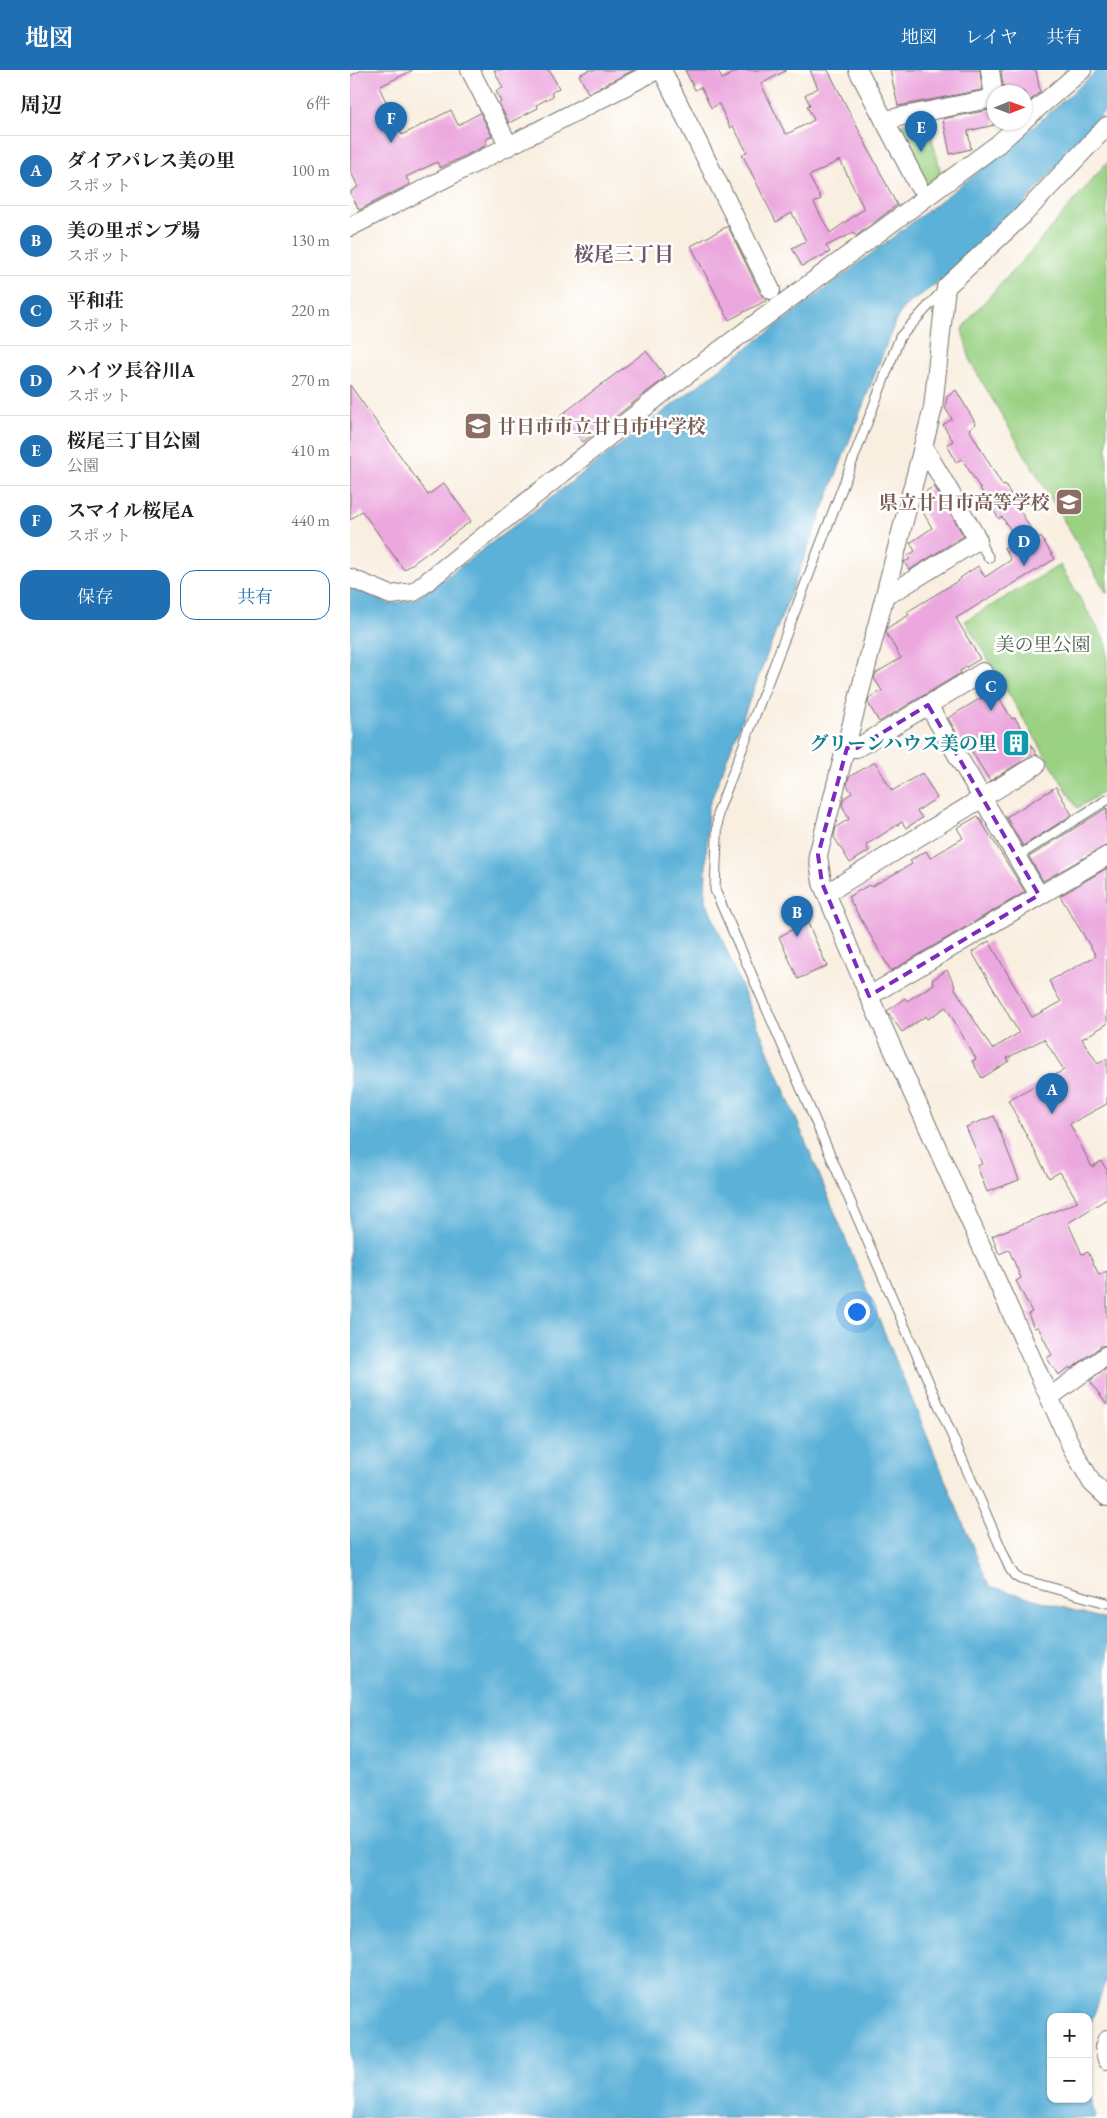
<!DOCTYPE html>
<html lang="ja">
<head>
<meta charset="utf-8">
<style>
  :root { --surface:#fff; --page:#f6f6f6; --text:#202124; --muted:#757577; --line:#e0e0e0; --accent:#1f6fb2 }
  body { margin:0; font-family:"EB Garamond","Noto Serif JP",serif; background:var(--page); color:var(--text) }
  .controls { position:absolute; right:15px; bottom:15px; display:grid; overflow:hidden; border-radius:10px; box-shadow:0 1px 4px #0004 }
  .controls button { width:45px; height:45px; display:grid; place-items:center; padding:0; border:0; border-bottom:1px solid var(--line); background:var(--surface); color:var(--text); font:25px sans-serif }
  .compass { position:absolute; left:637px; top:15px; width:45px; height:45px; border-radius:50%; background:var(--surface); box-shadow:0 1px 4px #0004; rotate:89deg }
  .you { position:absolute; left:506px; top:1241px; width:18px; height:18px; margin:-12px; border:4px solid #fff; border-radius:50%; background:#1a73e8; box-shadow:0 0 0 8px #1a73e833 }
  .badge { display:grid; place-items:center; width:32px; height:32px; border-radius:50%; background:var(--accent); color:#fff; font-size:16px; font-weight:700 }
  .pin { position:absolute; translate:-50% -41px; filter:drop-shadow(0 1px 2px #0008) }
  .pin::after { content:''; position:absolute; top:26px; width:18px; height:15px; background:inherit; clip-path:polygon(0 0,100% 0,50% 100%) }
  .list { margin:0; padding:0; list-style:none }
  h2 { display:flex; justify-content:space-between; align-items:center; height:65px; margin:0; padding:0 20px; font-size:21px }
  h2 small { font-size:16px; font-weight:400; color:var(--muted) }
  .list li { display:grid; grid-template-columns:32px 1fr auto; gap:15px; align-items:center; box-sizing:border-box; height:70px; padding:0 20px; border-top:1px solid var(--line) }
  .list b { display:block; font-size:19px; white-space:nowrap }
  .list p { margin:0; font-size:16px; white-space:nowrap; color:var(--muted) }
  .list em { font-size:16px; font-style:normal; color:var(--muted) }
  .actions { display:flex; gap:10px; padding:15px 20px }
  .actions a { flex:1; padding:11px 0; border:1px solid var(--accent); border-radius:15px; text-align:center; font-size:18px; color:var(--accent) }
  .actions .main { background:var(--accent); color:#fff }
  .map { position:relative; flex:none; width:757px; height:2048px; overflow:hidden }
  header { display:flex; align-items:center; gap:30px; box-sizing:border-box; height:70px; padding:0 25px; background:var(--accent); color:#fff }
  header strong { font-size:24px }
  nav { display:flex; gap:28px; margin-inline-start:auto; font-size:18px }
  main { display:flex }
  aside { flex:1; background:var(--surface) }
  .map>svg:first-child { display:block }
  .green { fill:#9ad183; stroke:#627e57 }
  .water { fill:#5bb1d8; stroke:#436e82 }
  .building { fill:#eca8de; fill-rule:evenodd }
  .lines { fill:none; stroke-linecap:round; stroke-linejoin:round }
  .service-casing { stroke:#73706b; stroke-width:11 }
  .minor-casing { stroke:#73706b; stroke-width:20 }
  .service { stroke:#fff; stroke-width:9 }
  .minor { stroke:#fff; stroke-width:18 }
  .marked { fill:none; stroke:#7b2cbf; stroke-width:4; stroke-dasharray:10 6; stroke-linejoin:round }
  .labels { text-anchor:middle; stroke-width:5; stroke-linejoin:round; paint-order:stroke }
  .education-label { font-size:19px; font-weight:bold; fill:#785e54; stroke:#fff; text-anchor:start }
  .park-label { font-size:19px; fill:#4c5d45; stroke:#fff }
  .culture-label { font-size:19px; font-weight:bold; fill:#0d838f; stroke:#fff; text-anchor:end }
  .neighbourhood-label { font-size:20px; font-weight:bold; fill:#6f576a; stroke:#fff }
</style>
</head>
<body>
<header>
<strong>地図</strong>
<nav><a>地図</a><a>レイヤ</a><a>共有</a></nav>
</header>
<main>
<aside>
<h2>周辺<small>6件</small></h2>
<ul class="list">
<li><span class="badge">A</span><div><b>ダイアパレス美の里</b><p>スポット</p></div><em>100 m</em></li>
<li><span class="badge">B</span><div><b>美の里ポンプ場</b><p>スポット</p></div><em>130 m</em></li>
<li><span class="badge">C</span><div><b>平和荘</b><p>スポット</p></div><em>220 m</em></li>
<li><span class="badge">D</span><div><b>ハイツ長谷川A</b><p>スポット</p></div><em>270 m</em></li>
<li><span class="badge">E</span><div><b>桜尾三丁目公園</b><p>公園</p></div><em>410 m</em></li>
<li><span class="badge">F</span><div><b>スマイル桜尾A</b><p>スポット</p></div><em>440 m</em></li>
</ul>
<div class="actions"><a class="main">保存</a><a>共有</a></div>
</aside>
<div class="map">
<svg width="757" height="2048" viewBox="0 0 757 2048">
  <rect width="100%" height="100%" fill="#fff"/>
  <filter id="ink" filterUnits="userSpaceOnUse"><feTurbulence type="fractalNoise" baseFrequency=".02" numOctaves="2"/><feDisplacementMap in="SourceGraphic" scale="10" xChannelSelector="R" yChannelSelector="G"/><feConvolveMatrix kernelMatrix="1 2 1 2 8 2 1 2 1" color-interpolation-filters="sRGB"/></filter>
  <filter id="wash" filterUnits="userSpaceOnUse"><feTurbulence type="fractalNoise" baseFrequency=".0096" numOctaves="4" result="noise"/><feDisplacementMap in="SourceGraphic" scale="20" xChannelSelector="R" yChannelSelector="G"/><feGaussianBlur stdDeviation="1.12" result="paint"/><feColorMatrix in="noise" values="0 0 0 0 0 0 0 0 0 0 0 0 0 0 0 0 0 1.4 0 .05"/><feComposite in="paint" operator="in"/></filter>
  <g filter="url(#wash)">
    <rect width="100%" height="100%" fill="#f9efe1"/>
    <!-- green -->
    <g class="green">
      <polygon points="577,48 591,103 574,115 546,61 549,54"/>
      <polygon points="757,92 757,524 621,293 612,260 625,242 682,180"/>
      <polygon points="710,495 757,574 757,720 727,738 615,551"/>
    </g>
    <!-- water -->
    <polygon class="water" points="748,0 757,0 757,38 639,175 553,238 545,252 358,738 355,828 639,1516 757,1550 757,1908 738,1961 738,1947 701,1947 701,2029 738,2029 738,2011 745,2048 0,2048 0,516 40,534 66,529 123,487 656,81"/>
    <g id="blocks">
      <!-- building -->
      <g class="building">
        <polygon points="12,0 63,0 29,17 52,65 101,40 108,55 130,43 142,66 135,70 137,75 90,98 87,92 56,107 60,114 9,140 0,122 8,117 0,100 0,6"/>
        <polygon points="144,0 199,0 209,18 201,23 203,26 186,35 188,38 159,53 149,33 151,32 146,21 153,18"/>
        <polygon points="239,0 284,0 238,23 229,5"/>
        <path d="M335,0H368L372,9L390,0H437L411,14L435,63L437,64L464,50L457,36L460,35L455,25L468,18L460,0H478L547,135L506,166L503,163L476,176L480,182L452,196L442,178L456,171L442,143L426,152L392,84L397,82L383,56L380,58L369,34L361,38L351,17L345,20ZM490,90L514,139L480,163L464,133L471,129L459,106Z"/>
        <polygon points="540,0 630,0 632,20 548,36"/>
        <polygon points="651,0 686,0 690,22 674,36 674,22 654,22"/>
        <polygon points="644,39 644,55 618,61 621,79 600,84 593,49"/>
        <polygon points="378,156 411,225 417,230 379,250 341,176"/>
        <polygon points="296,281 316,307 233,372 211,345"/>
        <polygon points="0,315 78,425 94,413 121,451 54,500 12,441 0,450"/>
        <polygon points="606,320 626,354 619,359 636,388 653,416 655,414 687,470 691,467 705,489 606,548 630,589 610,601 611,603 529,652 518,633 519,628 532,621 524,608 526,603 551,588 536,563 537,558 559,545 557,542 611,509 610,508 628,496 635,507 661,490 654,478 667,470 652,447 649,449 612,389 606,392 597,374 603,371 593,355 602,349 595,338 597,327"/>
        <polygon points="584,416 614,466 559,500 554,492 560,489 558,486 565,481 560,473 582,458 569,435 574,430 572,424"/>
        <polygon points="644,620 662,649 665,648 687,685 680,686 640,711 616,672 613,674 598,648"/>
        <polygon points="525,692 542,721 572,703 587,728 567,741 572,748 556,758 552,752 516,775 519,781 500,793 484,767 486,757 499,749 492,735 494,728 502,723 497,715 499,707"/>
        <polygon points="706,717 722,745 673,776 656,747"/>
        <polygon points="757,738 757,775 693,811 679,787"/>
        <polygon points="628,746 675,822 541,901 498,827 519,815 521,817 562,794 560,790 576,781 580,788 613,768 607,758"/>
        <polygon points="757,798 757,954 732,969 748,994 757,988 757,1034 720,1054 742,1097 751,1091 757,1100 757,1129 718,1153 732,1184 738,1182 749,1205 757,1201 757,1275 751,1276 721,1299 720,1297 708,1305 697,1288 702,1285 688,1257 684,1258 678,1244 682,1242 666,1211 671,1208 659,1180 649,1184 642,1166 728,1132 710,1102 699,1108 658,1030 714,1000 694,969 657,988 659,991 632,1008 622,991 626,989 596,937 578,949 576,946 552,962 537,941 555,928 557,931 584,914 582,910 597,900 605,916 604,917 642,979 669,963 622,882 639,871 682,947 711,932 699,911 746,886 710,826"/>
        <polygon points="457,851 477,896 448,909 429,867"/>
        <polygon points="644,1046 669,1110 637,1122 627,1096 632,1094 616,1057"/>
        <polygon points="757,1298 757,1335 740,1311"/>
      </g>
    </g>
  </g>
  <g filter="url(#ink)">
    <use href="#blocks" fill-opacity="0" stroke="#73706b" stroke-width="1"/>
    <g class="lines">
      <!-- service casing -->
      <g class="service-casing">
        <g id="service">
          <polyline points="594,219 550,267 368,742 365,820 660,1499 665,1506 670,1509 757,1533"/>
          <polyline points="628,470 639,488"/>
          <polyline points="668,786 757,730"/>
        </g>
      </g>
      <!-- minor casing -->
      <g class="minor-casing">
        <g id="minor">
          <polyline points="120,0 159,76"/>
          <polyline points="312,0 421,220"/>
          <polyline points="508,0 568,115"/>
          <polyline points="640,0 644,27"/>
          <polyline points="534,50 644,28"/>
          <polyline points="674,50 732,0"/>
          <polyline points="757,56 671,147 596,217 583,338 468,785 472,813 519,926 722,1378 742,1413 757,1427"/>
          <polyline points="0,157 307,0"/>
          <polyline points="0,508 41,525 64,522 323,315 648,74 672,52"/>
          <polyline points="536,523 545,521 628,470 573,376"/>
          <polyline points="578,635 689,825"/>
          <polyline points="497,678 507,678 633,602"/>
          <polyline points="477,823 686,695"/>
          <polyline points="519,926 757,786"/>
          <polyline points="700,1327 757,1285"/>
          <polyline points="757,1969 754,1977 757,1990"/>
        </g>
      </g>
      <!-- service -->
      <use href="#service" class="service"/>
      <!-- minor -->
      <use href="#minor" class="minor"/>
    </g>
  </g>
  <!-- marked area -->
  <path class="marked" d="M578,635L689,825L519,926L472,813L468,785L497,678H507Z"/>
  <!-- icons -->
  <defs>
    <g id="school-square" transform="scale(1.4375)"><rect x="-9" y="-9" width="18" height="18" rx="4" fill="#8d6e63" stroke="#fff"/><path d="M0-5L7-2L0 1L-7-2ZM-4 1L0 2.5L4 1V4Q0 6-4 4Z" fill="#fff"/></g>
    <g id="building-square" transform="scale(1.4375)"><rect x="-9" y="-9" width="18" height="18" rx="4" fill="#0f9aa8" stroke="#fff"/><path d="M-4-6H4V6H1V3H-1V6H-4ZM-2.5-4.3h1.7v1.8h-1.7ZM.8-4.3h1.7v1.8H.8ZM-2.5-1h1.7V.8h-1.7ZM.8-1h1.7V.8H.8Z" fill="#fff"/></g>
  </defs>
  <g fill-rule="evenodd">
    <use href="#school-square" x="128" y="356"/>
    <use href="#school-square" x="719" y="432"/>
    <use href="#building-square" x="666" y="673"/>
  </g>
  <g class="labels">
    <!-- education labels -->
    <g class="education-label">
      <text x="147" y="363">廿日市市立廿日市中学校</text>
      <text x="700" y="439" text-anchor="end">県立廿日市高等学校</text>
    </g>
    <!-- park labels -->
    <g class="park-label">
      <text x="693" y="581">美の里公園</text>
    </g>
    <!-- culture labels -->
    <g class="culture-label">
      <text x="647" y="680">グリーンハウス美の里</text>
    </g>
    <!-- neighbourhood labels -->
    <g class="neighbourhood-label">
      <text x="274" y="191">桜尾三丁目</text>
    </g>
  </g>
</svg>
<div class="controls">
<button>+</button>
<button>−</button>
</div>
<svg class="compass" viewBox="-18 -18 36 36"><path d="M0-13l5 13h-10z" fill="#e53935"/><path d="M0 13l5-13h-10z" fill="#757577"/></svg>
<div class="you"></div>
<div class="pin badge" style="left:702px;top:1044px">A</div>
<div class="pin badge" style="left:447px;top:867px">B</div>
<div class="pin badge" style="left:641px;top:641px">C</div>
<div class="pin badge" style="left:674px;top:496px">D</div>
<div class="pin badge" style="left:571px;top:82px">E</div>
<div class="pin badge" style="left:41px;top:73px">F</div>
</div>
</main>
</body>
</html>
